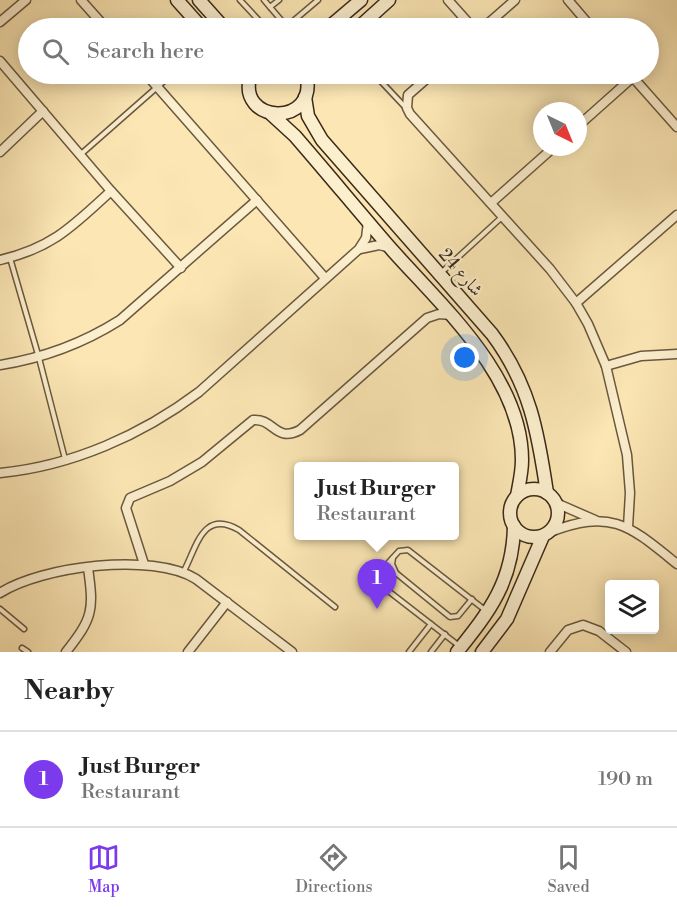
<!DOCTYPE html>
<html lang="en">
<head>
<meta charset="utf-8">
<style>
  :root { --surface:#fff; --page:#f6f6f6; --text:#222; --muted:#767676; --line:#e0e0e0; --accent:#7c3aed }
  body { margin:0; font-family:"Libre Bodoni",Amiri,serif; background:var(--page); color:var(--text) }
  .controls { position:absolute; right:18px; bottom:18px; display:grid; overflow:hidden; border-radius:6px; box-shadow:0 3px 15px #0003 }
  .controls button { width:54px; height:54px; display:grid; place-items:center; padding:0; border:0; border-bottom:2px solid var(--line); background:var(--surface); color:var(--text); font:30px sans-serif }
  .compass { position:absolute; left:533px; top:102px; width:54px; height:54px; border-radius:50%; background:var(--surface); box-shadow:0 3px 15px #0003; rotate:137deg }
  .you { position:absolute; left:465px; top:358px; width:21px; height:21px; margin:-15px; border:4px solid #fff; border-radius:50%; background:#1a73e8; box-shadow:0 0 0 9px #1a73e833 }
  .badge { display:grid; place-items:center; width:39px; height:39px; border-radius:50%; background:var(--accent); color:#fff; font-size:20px; font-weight:700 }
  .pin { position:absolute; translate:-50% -50px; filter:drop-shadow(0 2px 3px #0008) }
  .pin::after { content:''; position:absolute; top:32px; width:21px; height:18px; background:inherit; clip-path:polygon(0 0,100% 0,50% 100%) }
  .popup { position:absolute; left:294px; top:462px; width:165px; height:78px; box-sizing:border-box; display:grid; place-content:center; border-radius:6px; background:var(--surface); filter:drop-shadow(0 2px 4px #0005); font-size:20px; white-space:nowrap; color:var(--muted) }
  .popup b { font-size:22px; color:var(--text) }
  .popup::after { content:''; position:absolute; left:50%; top:100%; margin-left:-12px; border:12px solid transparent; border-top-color:var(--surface) }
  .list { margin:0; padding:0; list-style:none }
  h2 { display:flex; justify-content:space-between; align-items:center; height:78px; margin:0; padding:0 24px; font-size:26px }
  h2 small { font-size:20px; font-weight:400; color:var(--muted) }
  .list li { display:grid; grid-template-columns:39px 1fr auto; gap:18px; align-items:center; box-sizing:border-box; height:96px; padding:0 24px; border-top:2px solid var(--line) }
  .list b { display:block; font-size:22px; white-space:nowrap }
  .list p { margin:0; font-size:20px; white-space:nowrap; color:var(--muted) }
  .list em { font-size:20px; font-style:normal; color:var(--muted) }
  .icon { flex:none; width:33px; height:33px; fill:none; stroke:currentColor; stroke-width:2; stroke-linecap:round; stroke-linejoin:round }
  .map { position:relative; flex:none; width:677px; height:652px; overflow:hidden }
  .search { position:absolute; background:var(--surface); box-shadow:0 3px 15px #0003; left:18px; right:18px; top:18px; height:66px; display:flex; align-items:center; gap:15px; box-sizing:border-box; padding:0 21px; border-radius:33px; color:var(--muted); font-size:22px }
  .sheet { height:174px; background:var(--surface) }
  nav { display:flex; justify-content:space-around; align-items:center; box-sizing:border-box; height:84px; border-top:2px solid var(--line); background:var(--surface); font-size:16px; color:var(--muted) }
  nav a { display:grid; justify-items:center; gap:3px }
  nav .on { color:var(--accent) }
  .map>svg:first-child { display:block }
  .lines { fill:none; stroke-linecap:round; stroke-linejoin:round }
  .lane-casing { stroke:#6a583f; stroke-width:7 }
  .street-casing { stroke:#6a583f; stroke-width:11 }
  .secondary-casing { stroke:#3a2918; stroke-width:15 }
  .lane { stroke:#fcefce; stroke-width:4 }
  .street { stroke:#fcefce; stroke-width:8 }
  .secondary { stroke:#fcefce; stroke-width:12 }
  .labels { text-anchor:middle; stroke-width:4.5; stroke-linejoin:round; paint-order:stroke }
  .street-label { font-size:18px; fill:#3a2918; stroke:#fcefce }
</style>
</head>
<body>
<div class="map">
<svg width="677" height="652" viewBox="0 0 677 652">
  <rect width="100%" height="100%" fill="#fbe6b4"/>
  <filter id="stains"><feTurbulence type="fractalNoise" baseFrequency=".00333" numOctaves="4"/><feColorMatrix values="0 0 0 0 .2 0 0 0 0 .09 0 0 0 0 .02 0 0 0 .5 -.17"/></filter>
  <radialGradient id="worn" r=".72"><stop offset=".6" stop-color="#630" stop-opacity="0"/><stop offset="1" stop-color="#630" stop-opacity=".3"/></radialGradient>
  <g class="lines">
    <!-- lane casing -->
    <g class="lane-casing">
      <g id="lane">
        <polyline points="240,0 266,28"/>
        <polyline points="264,0 287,27"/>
        <polyline points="270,7 279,0"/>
        <polyline points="285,28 318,0"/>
        <polyline points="374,74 406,108"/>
        <polyline points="80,155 172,74"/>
        <polyline points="10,258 39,358 65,459"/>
        <polyline points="442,272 503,216"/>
        <polyline points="393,558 392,564 396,573 450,617 458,616 472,599"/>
        <path d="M184,571C197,546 203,509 239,530L335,607"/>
        <polyline points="378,575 396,573"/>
        <polyline points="0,609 24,629"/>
        <polyline points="458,645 378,583 376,579 377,575 399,551 408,550 485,610"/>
        <polyline points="22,648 28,652"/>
        <polyline points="409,652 431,624"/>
        <polyline points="431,652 445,634"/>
      </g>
    </g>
    <!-- street casing -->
    <g class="street-casing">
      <g id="street">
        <polyline points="81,0 106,28"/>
        <polyline points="448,0 473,28"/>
        <polyline points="568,0 592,28"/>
        <polyline points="0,22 26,0"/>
        <polyline points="483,28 515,0"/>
        <polyline points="0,61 111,191 181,268"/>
        <polyline points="146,74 325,278"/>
        <polyline points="432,74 408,95 407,108 410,114 550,269 576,303 588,324 606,366 627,455 630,493 628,527"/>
        <polyline points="630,74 677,127"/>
        <polyline points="578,126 633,77"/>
        <polyline points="0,152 43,111"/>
        <polyline points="491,203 554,147"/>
        <polyline points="360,249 379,245 391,248"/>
        <path d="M0,260C52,248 73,226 111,191"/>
        <polyline points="576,303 677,215"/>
        <path d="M0,365C44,358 82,344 120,320L257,200"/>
        <polyline points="606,366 641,356 677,354"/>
        <path d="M0,473C72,466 142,435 199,392L359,249L366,238L368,222"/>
        <polyline points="556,503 595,520"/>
        <path d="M550,532C612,508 630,526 677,564"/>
        <path d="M144,564L126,508L130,498L170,481L202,462L253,420C274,418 275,443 300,430L427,318L439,314L451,315"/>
        <path d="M0,593C42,566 153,552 196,579L292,652"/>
        <path d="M66,652C93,618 94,610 88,568"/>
        <polyline points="188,652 227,602"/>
        <polyline points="550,652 568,630 583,625 599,631 626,652"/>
      </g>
    </g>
    <!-- secondary casing -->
    <g class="secondary-casing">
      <g id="secondary">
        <polyline points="177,0 202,28"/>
        <polyline points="199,0 224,28"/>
        <polyline points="328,28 361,0"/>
        <polyline points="358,28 389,0"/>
        <path d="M251,74C234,125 320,128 306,74"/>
        <path d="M305,97L308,116L322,140L492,334C530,385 538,432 547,493"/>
        <path d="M271,114L295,136C328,174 360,213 393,251C444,308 522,378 522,460C522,473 519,484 517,496"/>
        <circle cx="534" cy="513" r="24"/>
        <path d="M457,652C490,611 513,581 514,526"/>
        <polyline points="482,652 507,619 543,536"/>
      </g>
    </g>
    <!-- lane -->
    <use href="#lane" class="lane"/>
    <!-- street -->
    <use href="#street" class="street"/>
    <!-- secondary -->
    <use href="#secondary" class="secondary"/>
  </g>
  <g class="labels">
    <!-- street labels -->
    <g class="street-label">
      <text transform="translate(461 272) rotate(49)" y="6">شارع 24</text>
    </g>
  </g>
  <rect width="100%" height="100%" filter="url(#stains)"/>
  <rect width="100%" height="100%" fill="url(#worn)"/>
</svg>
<div class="controls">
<button><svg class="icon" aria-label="layers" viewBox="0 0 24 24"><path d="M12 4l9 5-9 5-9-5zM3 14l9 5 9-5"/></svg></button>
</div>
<svg class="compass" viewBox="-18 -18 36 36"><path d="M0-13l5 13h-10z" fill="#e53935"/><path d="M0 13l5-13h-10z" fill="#767676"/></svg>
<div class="you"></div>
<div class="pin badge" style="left:377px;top:609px">1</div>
<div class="popup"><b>Just Burger</b>Restaurant</div>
<div class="search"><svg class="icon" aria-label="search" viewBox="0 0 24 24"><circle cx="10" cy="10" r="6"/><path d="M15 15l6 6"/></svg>Search here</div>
</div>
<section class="sheet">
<h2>Nearby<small></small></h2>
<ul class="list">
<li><span class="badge">1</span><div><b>Just Burger</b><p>Restaurant</p></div><em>190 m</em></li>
</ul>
</section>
<nav>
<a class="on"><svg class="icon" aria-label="map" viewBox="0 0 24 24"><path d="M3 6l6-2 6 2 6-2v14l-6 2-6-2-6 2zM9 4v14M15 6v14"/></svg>Map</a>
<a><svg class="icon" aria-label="directions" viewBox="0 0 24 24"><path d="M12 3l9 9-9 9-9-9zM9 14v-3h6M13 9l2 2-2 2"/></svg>Directions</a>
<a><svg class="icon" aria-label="saved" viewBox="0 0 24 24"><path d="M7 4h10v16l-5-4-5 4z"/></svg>Saved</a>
</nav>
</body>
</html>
